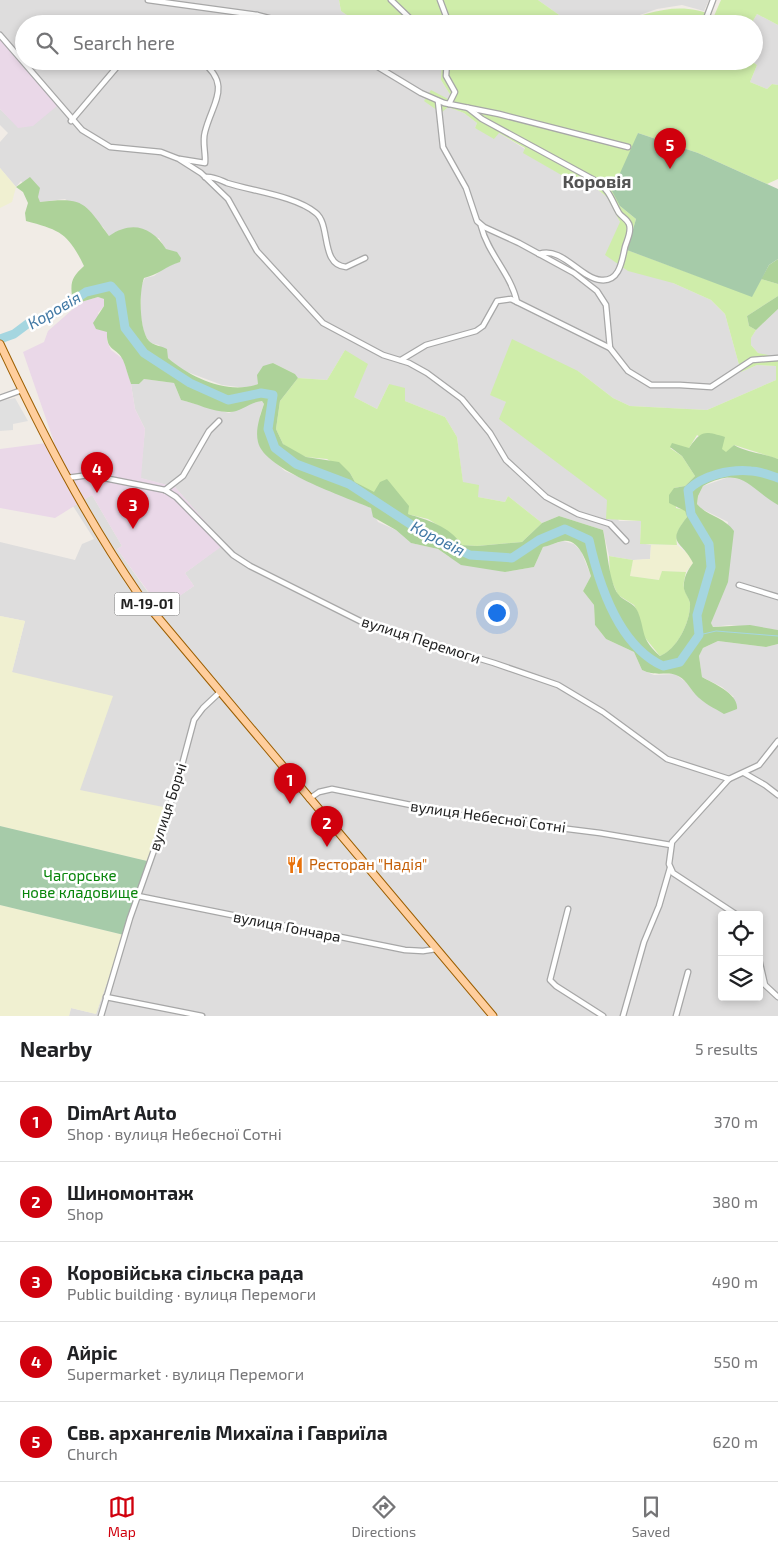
<!DOCTYPE html>
<html lang="en">
<head>
<meta charset="utf-8">
<style>
  :root { --surface:#fff; --page:#f2f2f2; --text:#202124; --muted:#757577; --line:#e0e0e0; --accent:#d0000d }
  body { margin:0; font-family:"Exo 2",sans-serif; background:var(--page); color:var(--text) }
  .controls { position:absolute; right:15px; bottom:15px; display:grid; overflow:hidden; border-radius:5px; box-shadow:0 2px 8px #0003 }
  .controls button { width:45px; height:45px; display:grid; place-items:center; padding:0; border:0; border-bottom:1px solid var(--line); background:var(--surface); color:var(--text); font:25px sans-serif }
  .you { position:absolute; left:496px; top:612px; width:18px; height:18px; margin:-12px; border:4px solid #fff; border-radius:50%; background:#1a73e8; box-shadow:0 0 0 8px #1a73e833 }
  .badge { display:grid; place-items:center; width:32px; height:32px; border-radius:50%; background:var(--accent); color:#fff; font-size:16px; font-weight:700 }
  .pin { position:absolute; translate:-50% -41px; filter:drop-shadow(0 1px 2px #0008) }
  .pin::after { content:''; position:absolute; top:26px; width:18px; height:15px; background:inherit; clip-path:polygon(0 0,100% 0,50% 100%) }
  .list { margin:0; padding:0; list-style:none }
  h2 { display:flex; justify-content:space-between; align-items:center; height:65px; margin:0; padding:0 20px; font-size:21px }
  h2 small { font-size:16px; font-weight:400; color:var(--muted) }
  .list li { display:grid; grid-template-columns:32px 1fr auto; gap:15px; align-items:center; box-sizing:border-box; height:80px; padding:0 20px; border-top:1px solid var(--line) }
  .list b { display:block; font-size:19px; white-space:nowrap }
  .list p { margin:0; font-size:16px; white-space:nowrap; color:var(--muted) }
  .list em { font-size:16px; font-style:normal; color:var(--muted) }
  .icon { flex:none; width:28px; height:28px; fill:none; stroke:currentColor; stroke-width:2; stroke-linecap:round; stroke-linejoin:round }
  .map { position:relative; flex:none; width:778px; height:1016px; overflow:hidden }
  .search { position:absolute; background:var(--surface); box-shadow:0 2px 8px #0003; left:15px; right:15px; top:15px; height:55px; display:flex; align-items:center; gap:12px; box-sizing:border-box; padding:0 18px; border-radius:28px; color:var(--muted); font-size:19px }
  .sheet { height:465px; background:var(--surface) }
  nav { display:flex; justify-content:space-around; align-items:center; box-sizing:border-box; height:70px; border-top:1px solid var(--line); background:var(--surface); font-size:14px; color:var(--muted) }
  nav a { display:grid; justify-items:center; gap:2px }
  nav .on { color:var(--accent) }
  .map>svg:first-child { display:block }
  .residential { fill:#dedddd; fill-rule:evenodd }
  .industrial { fill:#ead8e8 }
  .farmland { fill:#f0f0d1 }
  .grass { fill:#cfedaa }
  .forest { fill:#add299 }
  .cemetery { fill:#a6cba9 }
  .parking { fill:#e0e0e0 }
  .lines { fill:none; stroke-linecap:round; stroke-linejoin:round }
  .stream { stroke:#a5d6e0; stroke-width:1 }
  .river { stroke:#a5d6e0; stroke-width:9 }
  .street-casing { stroke:#a7a7a7; stroke-width:7 }
  .primary-casing { stroke:#9c5e00; stroke-width:9 }
  .street { stroke:#fff; stroke-width:4.5 }
  .primary { stroke:#ffce9d; stroke-width:7 }
  .labels { text-anchor:middle; stroke-width:5; stroke-linejoin:round; paint-order:stroke }
  .shield { fill:#fff; stroke:#636363; stroke-width:1 }
  .shield-label { font-size:14px; font-weight:bold; fill:#202020 }
  .street-label { font-size:15px; fill:#202020; stroke:#fff }
  .food-label { font-size:15px; fill:#c56008; stroke:#fff; text-anchor:start }
  .park-label { font-size:15px; fill:#078509; stroke:#fff }
  .water-label { font-size:16px; font-style:italic; fill:#4279a5; stroke:#fff }
  .quarter-label { font-size:18px; font-weight:bold; fill:#535353; stroke:#fff }
</style>
</head>
<body>
<div class="map">
<svg width="778" height="1016" viewBox="0 0 778 1016">
  <rect width="100%" height="100%" fill="#f1ece6"/>
  <!-- residential -->
  <g class="residential">
    <polygon points="0,0 339,0 341,11 360,24 24,24 24,61 442,61 441,80 451,96 448,107 464,113 477,123 475,128 499,133 525,149 524,153 583,187 588,182 607,197 620,222 673,283 711,300 725,314 741,372 757,365 776,366 776,380 707,410 630,406 613,398 578,371 490,394 506,402 573,472 608,500 619,521 641,521 640,543 651,545 650,559 633,560 609,556 603,530 559,516 542,523 508,496 505,502 478,497 463,483 457,437 445,417 405,401 389,384 377,409 354,397 345,350 327,380 298,378 295,374 273,363 259,384 246,388 222,385 182,370 168,358 159,345 150,343 144,333 141,317 141,286 145,278 154,276 168,265 180,262 166,250 159,238 109,236 103,227 65,199 40,202 21,181 16,187 0,168 0,142 8,133 0,125 0,109 19,128 0,38"/>
    <polygon points="538,0 709,0 704,11 682,5 657,9 614,24 572,24"/>
    <polygon points="757,14 778,25 778,85 772,84 767,89 750,82 757,65 751,61 754,61 754,24 751,24"/>
    <polygon points="778,309 778,357 776,358 758,353 751,345 751,338 756,330"/>
    <path d="M144,379L174,383L181,400L229,413L244,407L251,402L262,401L264,404L260,415L270,458L285,471L371,508L378,522L396,530L411,543L438,549L449,557L505,572L534,567L543,547L563,541L574,544L581,551L591,576L583,591L594,605L595,625L606,639L634,652L642,670L654,675L675,674L686,682L695,694L734,697L722,687L702,677L699,656L703,648L718,641L766,647L778,644V1016H69L71,1008L96,1014L156,837L80,791L12,672L25,621L0,616V542L75,560L82,544L94,539L73,506L92,495L122,546L117,549L160,609L194,586L185,573L224,544L175,487L140,478L145,429L135,409L131,384H139ZM722,915H759V997H722Z"/>
    <polygon points="729,477 748,481 778,505 778,630 729,625 713,627 711,623 728,522 702,509 697,504 698,496 703,486"/>
  </g>
  <!-- industrial -->
  <g class="industrial">
    <polygon points="0,38 57,106 33,126 18,128 0,109"/>
    <polygon points="98,297 104,299 104,306 98,313 107,332 107,341 111,350 123,359 131,384 135,409 145,429 141,478 175,487 225,544 185,573 194,586 161,609 117,549 122,546 92,495 55,518 0,508 0,449 54,442 23,352 44,342 48,331 81,302"/>
  </g>
  <!-- farmland -->
  <g class="farmland">
    <polygon points="0,168 16,187 12,202 0,208"/>
    <polygon points="651,545 677,545 689,555 693,563 686,572 662,571 660,580 630,576 633,560 650,559"/>
    <polygon points="0,616 25,621 12,672 113,696 80,790 168,808 147,861 0,826"/>
    <polygon points="0,905 124,935 96,1014 71,1008 69,1016 0,1016"/>
  </g>
  <!-- grass -->
  <g class="grass">
    <polygon points="339,0 538,0 572,24 360,24 341,11"/>
    <path d="M721,0H778V25L757,14L751,24L740,18L737,24H713L704,18L701,24H614C649,13 679,0 714,16Z"/>
    <path d="M442,61H751L757,65L750,82L767,89L772,84L778,85V179L767,184L698,153L638,133L620,206L636,219L627,250L752,296L761,279L778,284V296L747,316L749,326L756,330L751,338V345L758,353L778,357V459L734,445L726,453L697,435L689,448H670L682,456L695,476L685,486L674,488L676,508L685,510L687,517C680,527 675,532 677,545L640,544L641,521L606,519L607,500L499,419L506,402L490,395L512,339L578,371L613,398L630,406L707,410L776,380V366L757,365L741,372L725,314L711,300L673,283L628,271L605,255L620,222L607,197L588,182L584,188L523,153L525,148L499,133L494,139L475,128L477,123L464,113L448,107L441,113L424,101L431,90L448,99L451,96L441,80Z"/>
    <polygon points="345,350 368,364 354,397 377,409 389,384 405,388 405,401 445,417 457,437 463,482 479,485 478,497 505,502 508,496 542,523 522,542 477,546 462,545 444,529 428,519 407,514 355,482 350,473 327,459 306,457 290,450 283,444 276,429 280,401 298,378 327,380"/>
    <path d="M609,556L633,560L630,576L659,580L662,571L686,572C685,577 683,583 684,588C685,593 689,598 690,603C691,621 677,650 660,656L642,634L638,613L634,605L618,595L610,577Z"/>
  </g>
  <!-- forest -->
  <g class="forest">
    <path d="M30,177L40,188L38,197L40,202C84,197 84,202 109,236C132,220 152,227 166,249L177,252L181,258L180,262C166,266 158,275 144,278C139,291 139,330 149,341C152,345 162,346 167,349L168,358C191,378 228,395 258,384L257,375L263,366L273,363L295,374L298,378L280,401L276,429L283,444L306,457L339,462L350,473L355,482L374,492L380,482L387,479L409,506L408,514C428,520 449,526 462,545L477,546L522,542L542,523L559,516L603,530C607,547 609,582 618,594C624,602 634,602 638,612C646,633 640,638 660,656C677,650 691,621 690,603C689,598 685,594 684,589C683,579 687,571 693,563C682,540 665,545 687,517L685,511L669,503V495L674,488L685,486L695,476L682,456L670,447L672,443L689,448C702,430 704,431 725,437L722,449L726,452L734,445C748,453 763,453 778,459V505C748,488 743,465 703,486L698,496L697,504C707,516 724,517 734,531L728,582L711,623L713,627L750,625L778,630V644L766,647L718,641L703,648L699,656L702,677C713,683 739,694 737,709L724,714C714,708 703,703 695,694C689,687 685,678 676,675C666,671 657,677 642,670L634,652L606,639L595,625L594,605L583,591L591,576C587,564 580,538 563,541C556,542 550,546 543,547L534,567L505,572L461,565L438,549L411,543L396,530L373,517L371,508C346,497 264,470 258,442C255,430 260,416 264,404L262,401C249,402 240,413 228,412C212,412 196,403 181,400L174,383L144,379L139,384H131C128,376 126,367 123,360C117,347 106,352 107,332L96,329L93,323L104,306V299L98,297L81,302L72,296C70,281 73,276 84,266C68,233 60,230 26,221L25,213L28,203L23,192L16,187Z"/>
    <polygon points="778,259 778,284 761,279 769,265"/>
    <polygon points="778,296 778,309 756,330 749,326 747,316"/>
  </g>
  <!-- cemetery -->
  <g class="cemetery">
    <polygon points="638,133 698,153 778,189 778,259 769,265 752,297 627,250 636,219 620,206 612,191"/>
    <polygon points="0,826 147,861 124,935 0,905"/>
  </g>
  <!-- parking -->
  <polygon class="parking" points="15,398 28,421 13,424 13,430 0,431 0,401"/>
  <g class="lines">
    <!-- stream -->
    <polyline class="stream" points="699,635 716,631 778,636"/>
    <!-- river -->
    <path class="river" d="M0,339L14,334L30,322L53,314L86,292L111,286L120,296L125,328L144,353L190,383L228,400L261,393L273,395L268,429L275,448L296,464L349,484L430,537L470,555L512,558L539,540L565,529L589,540C599,585 619,646 663,666L680,662L699,635L697,615L711,567L709,544L691,514L688,490C703,475 730,469 751,471C760,471 769,475 778,478"/>
    <!-- street casing -->
    <g class="street-casing">
      <g id="street">
        <polyline points="148,0 257,15 291,24"/>
        <polyline points="391,0 416,24"/>
        <polyline points="440,0 449,24"/>
        <polyline points="707,16 713,0"/>
        <polyline points="254,24 257,15"/>
        <polyline points="0,35 82,130 110,147 161,152 179,159 201,173 228,199 257,251 323,323 383,355 409,363 427,373 462,399 490,433 506,460 546,497 578,514 610,524 626,541"/>
        <polyline points="368,61 421,93 444,103 499,114 628,147"/>
        <polyline points="447,61 446,76 455,92 449,104"/>
        <polyline points="438,101 443,147 466,188 477,221 484,227 519,243 574,273 597,291 606,305 610,348"/>
        <path d="M468,108L482,119L598,182C610,191 612,201 619,213C622,217 627,219 629,224C632,231 627,240 625,247C622,260 620,282 601,280C580,278 562,246 539,254"/>
        <polyline points="71,121 122,61"/>
        <path d="M180,159L205,163C206,153 202,142 205,132C212,103 233,85 201,61"/>
        <path d="M205,177C214,176 220,180 227,183C252,191 296,196 316,213C331,225 320,265 346,267L365,258"/>
        <path d="M481,226C488,254 511,274 517,302"/>
        <polyline points="401,360 426,345 476,331 483,326 497,301 511,299 610,348 628,371 651,385 680,385 711,387 752,360 778,358"/>
        <polyline points="0,398 22,390"/>
        <polyline points="67,478 89,475 165,490 176,497 233,555 250,566 368,625 494,663 558,685 603,712 667,759 729,779"/>
        <polyline points="165,490 183,476 209,431 219,421"/>
        <polyline points="739,585 778,597"/>
        <polyline points="744,773 765,785 778,795"/>
        <polyline points="309,799 319,792 332,789 465,816 600,833 671,845"/>
        <polyline points="138,896 405,950 423,951 436,949"/>
        <polyline points="568,909 550,980 556,986 603,1016"/>
        <polyline points="737,915 673,873 669,864 672,842 729,779 759,765 778,741"/>
        <polyline points="759,959 765,985 778,997"/>
        <polyline points="106,997 202,1016"/>
        <polyline points="101,1016 130,918 175,791 194,720 203,708 220,692"/>
        <polyline points="623,1016 644,942 659,906 670,868"/>
        <polyline points="676,1016 688,972"/>
      </g>
    </g>
    <!-- primary casing -->
    <g class="primary-casing">
      <path id="primary" d="M0,344C41,431 84,515 139,595L493,1016"/>
    </g>
    <!-- street -->
    <use href="#street" class="street"/>
    <!-- primary -->
    <use href="#primary" class="primary"/>
  </g>
  <!-- icons -->
  <defs>
    <g id="restaurant-bare" transform="scale(1.35)"><path d="M-5-6h1v4h1v-4h1v4h1v-4h1v5L-1.5 .5V6h-2V.5L-5-1ZM5-6V6H3V1.5H1.5Q1.5-4 5-6Z" fill="#e8710a" stroke="#fff" stroke-width="2.5" paint-order="stroke"/></g>
  </defs>
  <g fill-rule="evenodd">
    <use href="#restaurant-bare" x="295" y="865"/>
  </g>
  <g class="labels">
    <!-- shield labels -->
    <rect class="shield" x="114.5" y="592.5" width="65" height="23" rx="4"/>
    <g class="shield-label">
      <text x="147" y="609">М-19-01</text>
    </g>
    <!-- street labels -->
    <g class="street-label">
      <text transform="translate(421 640) rotate(18)" y="5">вулиця Перемоги</text>
      <text transform="translate(168 807) rotate(-72)" y="5">вулиця Борчі</text>
      <text transform="translate(488 817) rotate(8)" y="5">вулиця Небесної Сотні</text>
      <text transform="translate(287 927) rotate(11)" y="5">вулиця Гончара</text>
    </g>
    <!-- food labels -->
    <g class="food-label">
      <text x="309" y="870">Ресторан "Надія"</text>
    </g>
    <!-- park labels -->
    <g class="park-label">
      <text x="80" y="881">Чагорське<tspan x="80" dy="17">нове кладовище</tspan></text>
    </g>
    <!-- water labels -->
    <g class="water-label">
      <text transform="translate(54 310) rotate(-30)" y="6">Коровія</text>
      <text transform="translate(438 538) rotate(27)" y="6">Коровія</text>
    </g>
    <!-- quarter labels -->
    <g class="quarter-label">
      <text x="597" y="188">Коровія</text>
    </g>
  </g>
</svg>
<div class="controls">
<button><svg class="icon" aria-label="locate" viewBox="0 0 24 24"><circle cx="12" cy="12" r="6"/><path d="M12 2v4M12 18v4M2 12h4M18 12h4"/></svg></button>
<button><svg class="icon" aria-label="layers" viewBox="0 0 24 24"><path d="M12 4l9 5-9 5-9-5zM3 14l9 5 9-5"/></svg></button>
</div>
<div class="you"></div>
<div class="pin badge" style="left:290px;top:804px">1</div>
<div class="pin badge" style="left:327px;top:847px">2</div>
<div class="pin badge" style="left:133px;top:529px">3</div>
<div class="pin badge" style="left:97px;top:493px">4</div>
<div class="pin badge" style="left:670px;top:169px">5</div>
<div class="search"><svg class="icon" aria-label="search" viewBox="0 0 24 24"><circle cx="10" cy="10" r="6"/><path d="M15 15l6 6"/></svg>Search here</div>
</div>
<section class="sheet">
<h2>Nearby<small>5 results</small></h2>
<ul class="list">
<li><span class="badge">1</span><div><b>DimArt Auto</b><p>Shop · вулиця Небесної Сотні</p></div><em>370 m</em></li>
<li><span class="badge">2</span><div><b>Шиномонтаж</b><p>Shop</p></div><em>380 m</em></li>
<li><span class="badge">3</span><div><b>Коровійська сільска рада</b><p>Public building · вулиця Перемоги</p></div><em>490 m</em></li>
<li><span class="badge">4</span><div><b>Айріс</b><p>Supermarket · вулиця Перемоги</p></div><em>550 m</em></li>
<li><span class="badge">5</span><div><b>Свв. архангелів Михаїла і Гавриїла</b><p>Church</p></div><em>620 m</em></li>
</ul>
</section>
<nav>
<a class="on"><svg class="icon" aria-label="map" viewBox="0 0 24 24"><path d="M3 6l6-2 6 2 6-2v14l-6 2-6-2-6 2zM9 4v14M15 6v14"/></svg>Map</a>
<a><svg class="icon" aria-label="directions" viewBox="0 0 24 24"><path d="M12 3l9 9-9 9-9-9zM9 14v-3h6M13 9l2 2-2 2"/></svg>Directions</a>
<a><svg class="icon" aria-label="saved" viewBox="0 0 24 24"><path d="M7 4h10v16l-5-4-5 4z"/></svg>Saved</a>
</nav>
</body>
</html>
